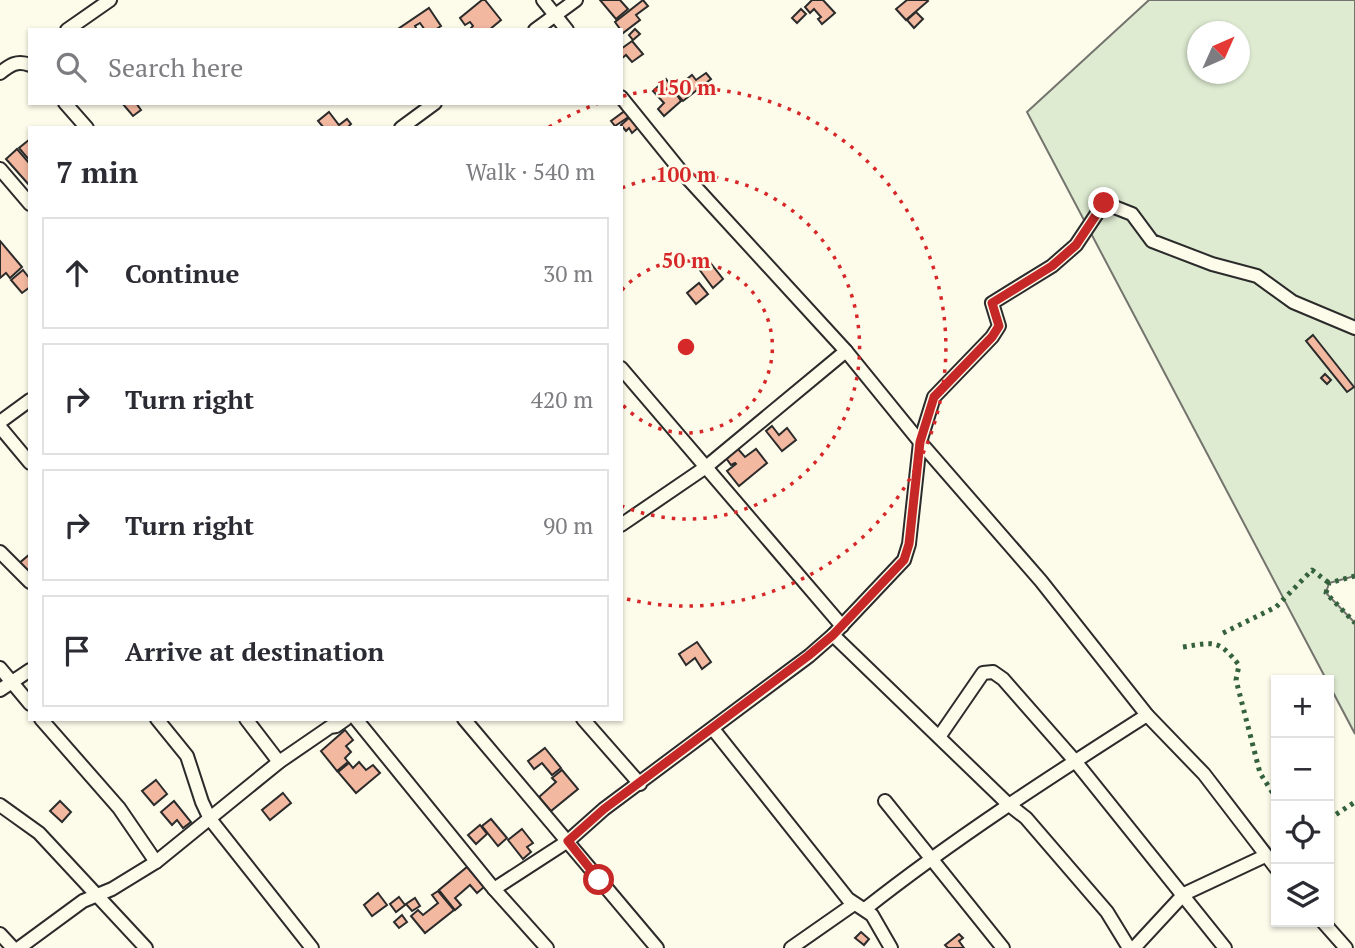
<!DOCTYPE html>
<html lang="en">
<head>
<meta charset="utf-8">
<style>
  :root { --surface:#fff; --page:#f2f2f3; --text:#2b2b33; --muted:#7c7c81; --line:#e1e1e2 }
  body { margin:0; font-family:"PT Serif",serif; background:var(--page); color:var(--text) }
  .controls { position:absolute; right:21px; bottom:21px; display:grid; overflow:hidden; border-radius:0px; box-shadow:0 2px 5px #0004 }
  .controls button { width:63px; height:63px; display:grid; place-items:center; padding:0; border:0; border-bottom:2px solid var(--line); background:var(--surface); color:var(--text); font:35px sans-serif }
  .compass { position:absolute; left:1187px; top:21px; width:63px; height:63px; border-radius:50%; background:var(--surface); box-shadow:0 2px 5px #0004; rotate:45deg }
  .stop { position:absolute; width:21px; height:21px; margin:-16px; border:5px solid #c62828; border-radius:50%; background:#fff }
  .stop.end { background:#c62828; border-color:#fff; box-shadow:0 2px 7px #0008 }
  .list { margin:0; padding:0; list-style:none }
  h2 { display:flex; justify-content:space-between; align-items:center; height:91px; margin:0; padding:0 28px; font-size:30px }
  h2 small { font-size:23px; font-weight:400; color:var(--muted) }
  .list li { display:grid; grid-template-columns:46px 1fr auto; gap:21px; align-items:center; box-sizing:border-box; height:112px; margin:0 14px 14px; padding:0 14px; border:2px solid var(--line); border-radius:0px }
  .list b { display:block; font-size:26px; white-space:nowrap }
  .list em { font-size:23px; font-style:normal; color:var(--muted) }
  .icon { flex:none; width:38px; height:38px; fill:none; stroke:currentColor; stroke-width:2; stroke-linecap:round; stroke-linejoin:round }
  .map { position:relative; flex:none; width:1355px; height:948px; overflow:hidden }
  .search { position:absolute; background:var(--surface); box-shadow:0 2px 5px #0004; left:28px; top:28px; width:595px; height:77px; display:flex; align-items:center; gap:18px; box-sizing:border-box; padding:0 24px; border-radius:0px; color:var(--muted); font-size:26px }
  .panel { position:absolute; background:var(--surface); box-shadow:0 2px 5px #0004; left:28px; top:126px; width:595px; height:595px; border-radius:0px }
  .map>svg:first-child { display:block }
  .green { fill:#deebd1; stroke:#74746e; stroke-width:2; fill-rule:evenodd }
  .building { fill:#f2b8a0; stroke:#2b2b2b; stroke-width:2 }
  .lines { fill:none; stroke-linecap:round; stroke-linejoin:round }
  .minor-casing { stroke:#2b2b2b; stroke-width:16 }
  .minor { stroke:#fdfbea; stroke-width:12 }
  .hedge { stroke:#34623c; stroke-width:5; stroke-dasharray:3.5 5; stroke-linecap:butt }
  .route { stroke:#c62828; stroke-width:9 }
  .ring { fill:none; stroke:#d62828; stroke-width:3.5; stroke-dasharray:3.5 7 }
  .centre { fill:#d62828; stroke:#fdfbea; stroke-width:3.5 }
  .ring-label { font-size:21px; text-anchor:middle; font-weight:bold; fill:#d62828; stroke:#fdfbea; stroke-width:5; stroke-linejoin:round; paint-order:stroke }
</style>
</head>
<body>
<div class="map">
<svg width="1355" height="948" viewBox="0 0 1355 948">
  <rect width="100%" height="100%" fill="#fdfbea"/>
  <!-- green -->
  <path class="green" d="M1149,0H1355V576L1329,583L1326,593L1355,623V734L1027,112ZM1198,32H1240V74H1198Z"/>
  <!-- building -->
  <g class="building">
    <polygon points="482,0 485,0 501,20 489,30 469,30 473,26 470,22 465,25 460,18"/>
    <polygon points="600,0 620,0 628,9 616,19"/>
    <polygon points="643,0 648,6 636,15 640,20 623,33 615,22"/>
    <polygon points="812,0 823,0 835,13 822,24 818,19 821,17 814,9 810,13 805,7"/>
    <polygon points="907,0 927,0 928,1 906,20 896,9"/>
    <polygon points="429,8 441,26 435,30 425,30 420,23 415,26 417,30 398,29"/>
    <polygon points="801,9 806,14 797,23 792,18"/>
    <polygon points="916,12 923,19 914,28 907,20"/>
    <polygon points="635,29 640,34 633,40 629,35"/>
    <polygon points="632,41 643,54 632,62 626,55 621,59 621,49"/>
    <polygon points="706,73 711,79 683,101 673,90 692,75 696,80"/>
    <polygon points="666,79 681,101 664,116 658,109 664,103 653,91"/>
    <polygon points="122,103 136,103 141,110 133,116"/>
    <polygon points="626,110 630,116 615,126 611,121"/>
    <polygon points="329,112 339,125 347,119 351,124 347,128 324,128 318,121"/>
    <polygon points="631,116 640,126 632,133 629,128 626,131 621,125"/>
    <polygon points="30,139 30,161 19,148"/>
    <polygon points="17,149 30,164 30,186 6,159"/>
    <polygon points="0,241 22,267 10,278 6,273 0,278"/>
    <polygon points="709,261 723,279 713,288 699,269"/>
    <polygon points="23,270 30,279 30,287 22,293 11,280"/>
    <polygon points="699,283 708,294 696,304 687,293"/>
    <polygon points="1313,335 1354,387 1347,392 1306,341"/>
    <polygon points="1325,374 1331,380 1327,384 1321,378"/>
    <polygon points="772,426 779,435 787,428 796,440 782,451 766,431"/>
    <polygon points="738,449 745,457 756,449 767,463 739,486 727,471 736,464 735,463 731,465 726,458"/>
    <polygon points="30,554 30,571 25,575 17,565"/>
    <polygon points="697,642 711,662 702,669 695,658 686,665 679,654"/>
    <polygon points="345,730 353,740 346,746 351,752 345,758 348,762 337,771 321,751"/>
    <polygon points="545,748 561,768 552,775 542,763 534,769 528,761"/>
    <polygon points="359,762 366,770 373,765 380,773 356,793 338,772 349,763 353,768"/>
    <polygon points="562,770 578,789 551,811 539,797 556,782 552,778"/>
    <polygon points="156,780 167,794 154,805 142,791"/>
    <polygon points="283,793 291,803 270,820 262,810"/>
    <polygon points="60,801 71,812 62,822 50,811"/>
    <polygon points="174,801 191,822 183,828 177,820 172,825 161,812"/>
    <polygon points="491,819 507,838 498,846 482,826"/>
    <polygon points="480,825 487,834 476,844 468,835"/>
    <polygon points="522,829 533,843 527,847 531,852 523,859 508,840"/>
    <polygon points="467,867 484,887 477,893 470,885 455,898 461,905 455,910 439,890"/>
    <polygon points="438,891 454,910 425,933 411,916 418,910 423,915 438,903 432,895"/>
    <polygon points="378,893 387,905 372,916 364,905"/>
    <polygon points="399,897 405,905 396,912 390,904"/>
    <polygon points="415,898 420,906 412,911 406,904"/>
    <polygon points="402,915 407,922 399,928 394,922"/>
    <polygon points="861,932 869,939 864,945 855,938"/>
    <polygon points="959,934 963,938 959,941 964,948 948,948 945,945"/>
  </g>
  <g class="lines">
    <!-- minor casing -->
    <g class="minor-casing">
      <g id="minor">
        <polyline points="543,0 567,30"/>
        <polyline points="67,30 110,0"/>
        <polyline points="535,30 576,0"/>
        <path d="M0,73C10,65 17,60 30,65"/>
        <polyline points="621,97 680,170 846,351 920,442 1041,581 1147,715 1204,774 1276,868"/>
        <polyline points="65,103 87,128"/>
        <polyline points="401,128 435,103"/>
        <polyline points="0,169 30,204"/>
        <polyline points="621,368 842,626"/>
        <polyline points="0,422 30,400"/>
        <polyline points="0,427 30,463"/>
        <polyline points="621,525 706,467 846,351"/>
        <polyline points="0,552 30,582"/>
        <polyline points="833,635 1008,804 1026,818 1107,912 1129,948"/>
        <polyline points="0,668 30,704"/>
        <polyline points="0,690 30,670"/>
        <polyline points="41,719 119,808 156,862"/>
        <polyline points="157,719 187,756 202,802 210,819 312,948"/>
        <polyline points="246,719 279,762"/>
        <polyline points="356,719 494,889 547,948"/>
        <polyline points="464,719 657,948"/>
        <polyline points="583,719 640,784"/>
        <polyline points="713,729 848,899 872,915 891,948"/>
        <polyline points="939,737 983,673 993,672 1003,679 1075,761 1225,948"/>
        <polyline points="885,801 1003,948"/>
        <polyline points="0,805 39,833 146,948"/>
        <polyline points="494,889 568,841 604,809 809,656 833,635 904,560 909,544 920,442 934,397 992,337 999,326 992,303 1052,266 1076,245 1104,203 1132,214 1152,241 1212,264 1257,276 1293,302 1355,328"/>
        <path d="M865,909C955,838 1050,777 1147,715"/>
        <polyline points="1323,922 1346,948"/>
        <polyline points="0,934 13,948"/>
        <polyline points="19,948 83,901 112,889 156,862 279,762 330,727 336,726 346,719"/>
        <polyline points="791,948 854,904"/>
        <polyline points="1134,948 1184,894 1265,856"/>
      </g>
    </g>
    <!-- minor -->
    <use href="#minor" class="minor"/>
    <!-- hedge -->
    <g class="hedge">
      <polyline points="1355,576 1329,583 1326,593 1355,623"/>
      <polyline points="1223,633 1276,607 1312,570 1329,583"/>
      <path d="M1183,647C1215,642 1218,639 1239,665L1236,680L1260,773L1276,798"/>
      <polyline points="1329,819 1355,802"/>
    </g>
  </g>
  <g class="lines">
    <!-- route -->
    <polyline class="route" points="599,880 568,841 604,809 808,656 833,635 904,560 909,544 920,442 934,397 992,337 999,326 992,303 1052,266 1076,245 1104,203"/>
  </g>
  <!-- distance rings -->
  <g class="ring">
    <path d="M622 290A86 86 0 1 1 622 404"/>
    <path d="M622 188A172 172 0 1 1 622 506"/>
    <path d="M549 127A259 259 0 0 1 597 104M623 96A259 259 0 1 1 623 598"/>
  </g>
  <circle cx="686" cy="347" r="10" class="centre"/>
  <g class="ring-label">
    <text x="686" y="95">150 m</text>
    <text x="686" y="182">100 m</text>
    <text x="686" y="268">50 m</text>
  </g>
</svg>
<div class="controls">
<button>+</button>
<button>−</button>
<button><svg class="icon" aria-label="locate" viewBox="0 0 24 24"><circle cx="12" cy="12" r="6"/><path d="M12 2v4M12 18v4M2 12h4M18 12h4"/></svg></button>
<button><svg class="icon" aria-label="layers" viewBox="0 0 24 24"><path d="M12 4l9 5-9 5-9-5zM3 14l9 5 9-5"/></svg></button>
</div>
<svg class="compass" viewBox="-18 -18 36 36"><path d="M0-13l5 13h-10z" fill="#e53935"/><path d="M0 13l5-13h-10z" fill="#7c7c81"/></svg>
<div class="stop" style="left:599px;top:880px"></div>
<div class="stop end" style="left:1104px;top:203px"></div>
<div class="search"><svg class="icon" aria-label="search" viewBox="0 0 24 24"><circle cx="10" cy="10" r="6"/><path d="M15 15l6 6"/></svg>Search here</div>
<section class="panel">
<h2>7 min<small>Walk · 540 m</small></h2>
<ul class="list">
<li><svg class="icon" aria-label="ahead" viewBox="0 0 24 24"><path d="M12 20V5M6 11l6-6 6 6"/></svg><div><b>Continue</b></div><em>30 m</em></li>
<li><svg class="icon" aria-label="right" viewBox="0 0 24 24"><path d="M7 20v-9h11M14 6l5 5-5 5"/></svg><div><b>Turn right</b></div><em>420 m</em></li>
<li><svg class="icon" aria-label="right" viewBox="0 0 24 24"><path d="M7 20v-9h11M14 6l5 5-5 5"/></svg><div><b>Turn right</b></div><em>90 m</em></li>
<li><svg class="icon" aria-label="arrive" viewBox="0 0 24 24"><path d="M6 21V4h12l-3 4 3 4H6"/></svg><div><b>Arrive at destination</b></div></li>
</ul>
</section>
</div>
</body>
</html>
